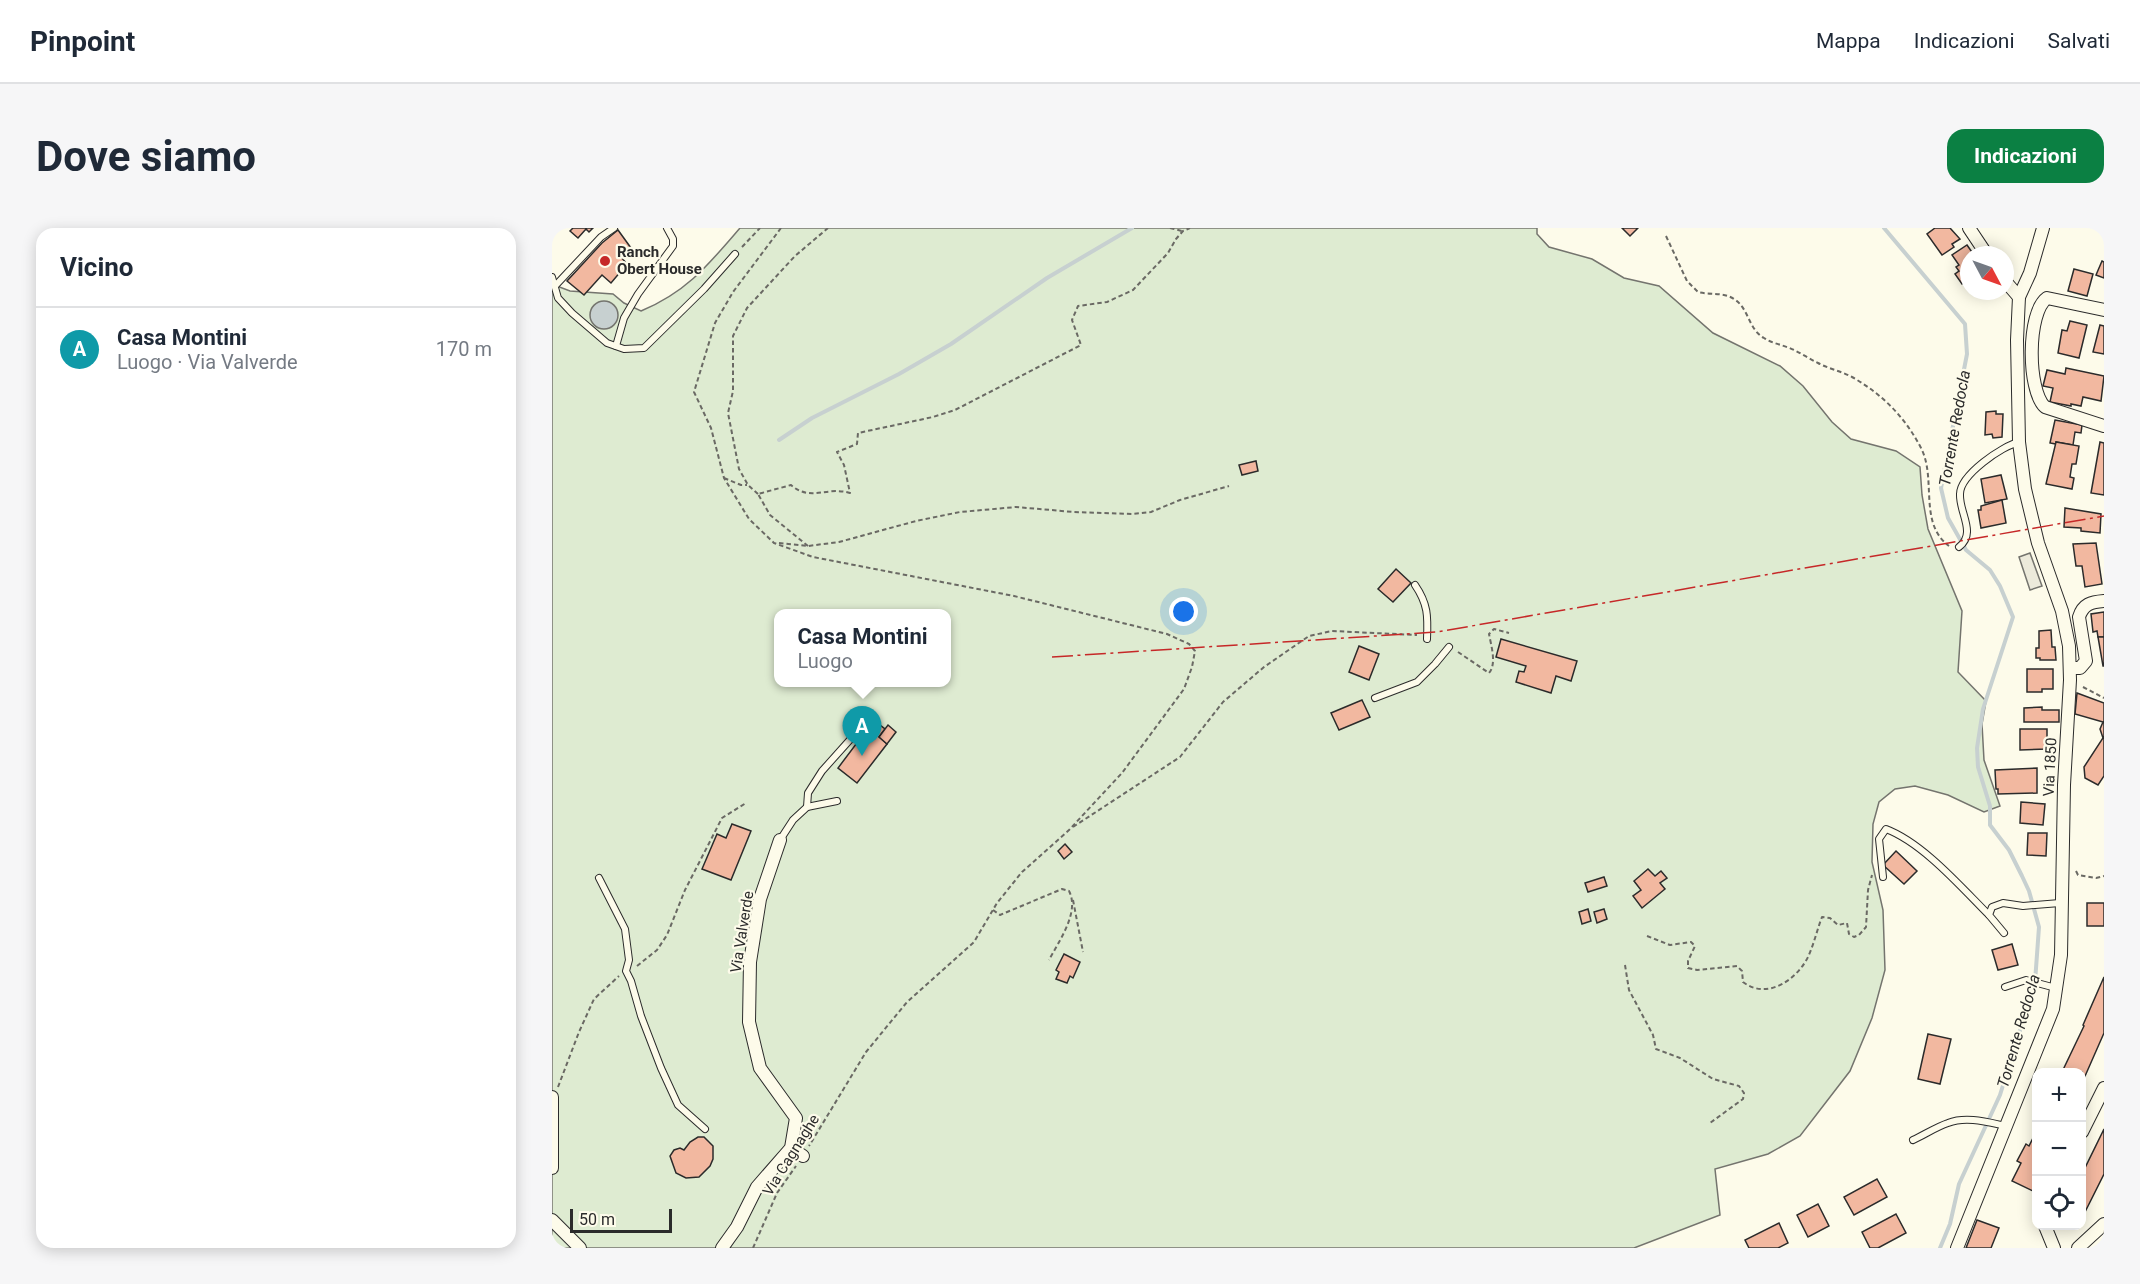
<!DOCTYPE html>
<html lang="it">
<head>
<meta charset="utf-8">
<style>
  :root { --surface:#fff; --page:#f6f6f7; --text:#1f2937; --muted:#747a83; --line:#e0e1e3; --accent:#0b8043 }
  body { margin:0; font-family:Roboto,sans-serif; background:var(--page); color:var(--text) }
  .controls { position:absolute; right:18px; bottom:18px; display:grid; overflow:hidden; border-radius:12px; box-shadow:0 3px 15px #0003 }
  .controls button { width:54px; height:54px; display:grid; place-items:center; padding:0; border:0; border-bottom:2px solid var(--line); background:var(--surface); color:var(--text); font:30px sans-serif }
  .compass { position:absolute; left:1408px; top:18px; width:54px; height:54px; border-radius:50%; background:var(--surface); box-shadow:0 3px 15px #0003; rotate:131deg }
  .scale { position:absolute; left:18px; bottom:15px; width:102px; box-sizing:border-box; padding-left:6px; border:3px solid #2b2b2b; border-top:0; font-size:16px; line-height:21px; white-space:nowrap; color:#2b2b2b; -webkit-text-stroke:4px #fdfbea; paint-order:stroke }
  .you { position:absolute; left:632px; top:384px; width:21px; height:21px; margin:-15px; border:4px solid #fff; border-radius:50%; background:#1a73e8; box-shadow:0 0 0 9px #1a73e833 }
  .badge { display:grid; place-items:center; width:39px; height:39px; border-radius:50%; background:var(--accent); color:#fff; font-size:20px; font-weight:700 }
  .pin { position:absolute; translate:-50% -50px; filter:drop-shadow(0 2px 3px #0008) }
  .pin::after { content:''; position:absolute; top:32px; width:21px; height:18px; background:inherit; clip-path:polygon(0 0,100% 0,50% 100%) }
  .popup { position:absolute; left:222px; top:381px; width:177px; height:78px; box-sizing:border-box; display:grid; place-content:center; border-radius:12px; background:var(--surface); filter:drop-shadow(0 2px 4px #0005); font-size:20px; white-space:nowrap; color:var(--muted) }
  .popup b { font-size:22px; color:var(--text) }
  .popup::after { content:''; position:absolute; left:50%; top:100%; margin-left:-12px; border:12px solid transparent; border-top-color:var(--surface) }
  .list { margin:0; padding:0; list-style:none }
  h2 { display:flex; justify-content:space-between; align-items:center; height:78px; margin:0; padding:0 24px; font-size:26px }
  h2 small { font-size:20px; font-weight:400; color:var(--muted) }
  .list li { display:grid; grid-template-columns:39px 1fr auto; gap:18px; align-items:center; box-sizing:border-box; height:84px; padding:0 24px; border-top:2px solid var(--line) }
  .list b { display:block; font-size:22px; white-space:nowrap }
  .list p { margin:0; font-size:20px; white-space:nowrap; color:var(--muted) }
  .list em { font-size:20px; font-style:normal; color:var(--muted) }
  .icon { flex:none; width:33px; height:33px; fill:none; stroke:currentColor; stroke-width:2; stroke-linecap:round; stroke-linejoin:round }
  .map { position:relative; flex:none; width:1552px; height:1020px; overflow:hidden; border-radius:18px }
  header { display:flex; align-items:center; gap:36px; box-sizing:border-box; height:84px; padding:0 30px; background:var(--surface); border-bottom:2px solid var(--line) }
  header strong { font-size:28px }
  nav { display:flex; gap:33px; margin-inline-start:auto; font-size:21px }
  .intro { display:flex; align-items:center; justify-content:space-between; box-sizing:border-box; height:144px; padding:0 36px }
  h1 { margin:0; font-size:42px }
  .button { padding:15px 27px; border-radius:18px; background:var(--accent); color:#fff; font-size:21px; font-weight:700 }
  main { display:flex; gap:36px; padding:0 36px }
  aside { flex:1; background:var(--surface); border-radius:18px; box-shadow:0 3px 15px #0003 }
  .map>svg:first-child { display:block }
  .green { fill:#deebd1; stroke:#74746e; stroke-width:1.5; fill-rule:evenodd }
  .parking { fill:#eceadb; stroke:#74746e; stroke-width:1.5 }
  .water { fill:#c7d0d0; stroke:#74746e; stroke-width:1.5 }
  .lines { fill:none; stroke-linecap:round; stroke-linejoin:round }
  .stream { stroke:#c7d0d0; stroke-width:4 }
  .building { fill:#f2b8a0; stroke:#2b2b2b; stroke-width:1.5 }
  .lane-casing { stroke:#2b2b2b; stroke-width:8 }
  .street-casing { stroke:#2b2b2b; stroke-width:14 }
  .path { stroke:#6a6964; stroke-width:2; stroke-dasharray:4.5 3; stroke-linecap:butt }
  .lane { stroke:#fdfbea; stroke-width:6 }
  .street { stroke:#fdfbea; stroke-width:12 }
  .power { stroke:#c62828; stroke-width:1.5; stroke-dasharray:21 4.5 3 4.5; stroke-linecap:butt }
  .poi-dot { fill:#c62828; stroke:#fdfbea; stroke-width:2 }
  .labels { text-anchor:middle; stroke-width:4.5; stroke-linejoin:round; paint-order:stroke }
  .poi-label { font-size:15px; font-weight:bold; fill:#2b2b2b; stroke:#fdfbea; text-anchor:start }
  .street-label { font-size:15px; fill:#2b2b2b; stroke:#fdfbea }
  .water-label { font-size:16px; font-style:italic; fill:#2b2b2b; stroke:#fdfbea }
</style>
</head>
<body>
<header>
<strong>Pinpoint</strong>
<nav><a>Mappa</a><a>Indicazioni</a><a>Salvati</a></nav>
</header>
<div class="intro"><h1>Dove siamo</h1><a class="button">Indicazioni</a></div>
<main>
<aside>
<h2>Vicino<small></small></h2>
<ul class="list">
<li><span class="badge" style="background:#0f9aa8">A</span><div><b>Casa Montini</b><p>Luogo · Via Valverde</p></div><em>170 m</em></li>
</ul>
</aside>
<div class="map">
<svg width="1552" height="1020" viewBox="0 0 1552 1020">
  <rect width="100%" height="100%" fill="#fdfbea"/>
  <!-- green -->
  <path class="green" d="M188,0H985V6L997,19L1040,31L1072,50L1107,58L1161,105L1228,138L1251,158L1280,194L1299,211L1344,223L1368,239L1370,267L1376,301L1410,383L1406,444L1434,473L1430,496L1432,532L1448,578L1432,584L1396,567L1363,558L1343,561L1327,574L1321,596L1320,634L1331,682L1333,742L1320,790L1298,843L1248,908L1216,926L1163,941L1168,987L1082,1020H0V50L2,57L18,63L61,66L72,75L89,83C135,64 157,36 188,0ZM226,386H394V454H226Z"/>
  <!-- parking -->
  <polygon class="parking" points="1478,325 1490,358 1478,362 1467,329"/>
  <!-- water -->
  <circle class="water" cx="52" cy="87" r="14"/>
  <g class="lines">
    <!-- stream -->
    <g class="stream">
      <polyline points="1332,0 1413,96 1415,126 1389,260 1396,290 1414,322 1438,342 1448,358 1461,389 1431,481 1425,520 1426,539 1438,578 1438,597 1457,622 1470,648 1477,663 1487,699 1483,754 1448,867 1407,956 1398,996 1388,1020"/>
      <polyline points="227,212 260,190 347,146 399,116 495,50 580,0"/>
    </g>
  </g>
  <!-- building -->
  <g class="building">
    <polygon points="21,0 41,0 37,4 34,1 26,10 18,3"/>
    <polygon points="1070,0 1086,0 1078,8"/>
    <polygon points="1383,0 1398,0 1408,11 1400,16 1402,19 1390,27 1375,6"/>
    <polygon points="66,2 79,20 69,29 75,36 59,55 50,47 32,67 15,53 50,15"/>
    <polygon points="1415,17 1422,27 1417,27 1417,51 1410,56 1403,46 1407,43 1404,39 1407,37 1400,27"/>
    <polygon points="1550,33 1552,34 1552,50 1544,47"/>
    <polygon points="1522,41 1541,46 1535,68 1516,63"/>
    <polygon points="1518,93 1535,97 1527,130 1506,125 1510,102 1515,103"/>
    <polygon points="1548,97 1552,98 1552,126 1541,124"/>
    <polygon points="1514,140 1552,148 1549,173 1531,169 1529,178 1519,176 1519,178 1498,174 1501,160 1491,158 1495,142 1513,146"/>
    <polygon points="1444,183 1444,186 1451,186 1450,209 1441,210 1440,206 1433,207 1434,184"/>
    <polygon points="1503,192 1530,197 1529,205 1523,204 1521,217 1504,214 1504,216 1498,215"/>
    <polygon points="1504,214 1527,218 1524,236 1520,236 1518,249 1522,250 1520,261 1494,256"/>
    <polygon points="1548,214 1552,215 1552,267 1539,265"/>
    <polygon points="704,233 706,243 690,247 687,237"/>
    <polygon points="1449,247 1455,271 1433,275 1429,251"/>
    <polygon points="1450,272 1454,295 1429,300 1426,282 1429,282 1429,278"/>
    <polygon points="1513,280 1549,286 1548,305 1529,303 1529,300 1512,299"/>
    <polygon points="1544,315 1550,356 1533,359 1530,338 1524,338 1521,316"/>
    <polygon points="844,341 859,355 841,374 826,361"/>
    <polygon points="1552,384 1552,409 1546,409 1545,403 1541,404 1539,386"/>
    <polygon points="1499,402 1500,419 1503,419 1504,432 1488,432 1488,430 1484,430 1484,420 1487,420 1487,403"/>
    <polygon points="1546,409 1552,409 1552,438 1551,438"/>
    <polygon points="949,411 1025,433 1019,453 1004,448 999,465 964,454 967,443 972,444 974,438 944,429"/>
    <polygon points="807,418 827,426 817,452 797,444"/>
    <polygon points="1475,441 1501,441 1501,461 1490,461 1490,464 1475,464"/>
    <polygon points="1525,465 1552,475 1552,548 1546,557 1533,550 1532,539 1551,510 1548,501 1551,494 1523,486"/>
    <polygon points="810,472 818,489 787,502 779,485"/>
    <polygon points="1490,479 1490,482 1507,482 1507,494 1472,494 1472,480"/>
    <polygon points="306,480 333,501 327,509 335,516 305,555 286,540 314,503 297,491"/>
    <polygon points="336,497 344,504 335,516 327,509"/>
    <polygon points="1468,501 1495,501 1495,521 1468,522"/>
    <polygon points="1485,540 1485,565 1446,566 1446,561 1444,561 1443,542"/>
    <polygon points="1469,574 1493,576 1491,597 1468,595"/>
    <polygon points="180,596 199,603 179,652 150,641 165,606 174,610"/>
    <polygon points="1476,605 1495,605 1494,628 1475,627"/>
    <polygon points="513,616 520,624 512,631 506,623"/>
    <polygon points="1344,623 1365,643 1352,656 1331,637"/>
    <polygon points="1096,641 1103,648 1109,643 1115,650 1108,655 1113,661 1090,680 1081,668 1089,662 1082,653"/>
    <polygon points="1052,649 1055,658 1036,664 1033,655"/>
    <rect x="1535" y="675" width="17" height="23"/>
    <polygon points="1036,681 1039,693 1030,696 1027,684"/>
    <polygon points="1052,681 1055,691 1045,695 1042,684"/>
    <polygon points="1460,716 1466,737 1446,742 1440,722"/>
    <polygon points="512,726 528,734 521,750 518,748 515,755 504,751 507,744 504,742"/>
    <polygon points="1552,749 1552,805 1530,855 1530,844 1510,844 1532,798 1531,797"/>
    <polygon points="1376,806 1399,811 1388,856 1366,851"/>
    <polygon points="1552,901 1552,946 1530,990 1530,946"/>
    <polygon points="1484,904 1484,962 1483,964 1460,953 1469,935 1465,933 1474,916 1477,918"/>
    <polygon points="146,909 152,909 161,918 161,931 158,938 147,949 134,950 124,945 118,928 122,922 128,920 132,922 138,914"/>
    <polygon points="1325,951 1335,969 1302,987 1292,969"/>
    <polygon points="1266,976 1277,998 1256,1009 1245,987"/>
    <polygon points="1344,986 1354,1005 1326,1020 1318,1020 1310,1004"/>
    <polygon points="1425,992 1447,1000 1439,1020 1414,1020"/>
    <polygon points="1227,995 1236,1015 1226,1020 1197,1020 1193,1012"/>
  </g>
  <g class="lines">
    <!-- lane casing -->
    <g class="lane-casing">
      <g id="lane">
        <polyline points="0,49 6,70 20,85 55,115 72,121 92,120 152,61 183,26"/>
        <polyline points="3,58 49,9 62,0"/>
        <polyline points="64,118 72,90 86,66 121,18 121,11 115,0"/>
        <path d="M1407,319C1425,305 1407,285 1408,266C1408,247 1450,218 1467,214"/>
        <path d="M863,357C876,376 876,388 875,411"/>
        <polyline points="823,470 865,454 883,436 897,419"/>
        <polyline points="255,579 256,565 270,543 304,505"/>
        <polyline points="228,612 241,592 255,579 285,573"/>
        <path d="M1331,649L1327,611L1334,601C1371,615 1409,659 1437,687"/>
        <polyline points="47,650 73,701 77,732 74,743 79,753 89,788 109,840 126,877 153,901"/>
        <polyline points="1452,705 1437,687 1440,679 1451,675 1471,678 1508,675"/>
        <polyline points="1453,759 1474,752 1504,760"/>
        <path d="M1361,912C1372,907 1384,899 1396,895C1414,888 1435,894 1454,898"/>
      </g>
    </g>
    <!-- street casing -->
    <g class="street-casing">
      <g id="street">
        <polyline points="1417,0 1435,27"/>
        <polyline points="1453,53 1467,69"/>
        <path d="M1552,82L1495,70C1475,84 1475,162 1493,179L1552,198"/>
        <path d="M1518,440H1528L1534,433L1527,389C1531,376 1539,374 1552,373"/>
        <polyline points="0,869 0,940"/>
        <polyline points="1530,904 1552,860"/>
        <polyline points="239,920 251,928"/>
        <polyline points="0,992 28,1020"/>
        <polyline points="1493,998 1502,1020"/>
        <polyline points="170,1020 185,999 205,959 239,920 244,890 208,840 197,794 198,734 208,671 228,612"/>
        <polyline points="1405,1020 1501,781 1509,727 1512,557 1518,452 1517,418 1510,383 1486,315 1473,261 1467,214 1465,112 1467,69 1478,45 1491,0"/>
        <polyline points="1526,1020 1552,996"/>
      </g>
    </g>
    <!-- path -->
    <g class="path">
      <polyline points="229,0 181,64 163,95 142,164 159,200 172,250 197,291 222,315 261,329 462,368 615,406 637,416 643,423 640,439 632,461 570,545 517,602 470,644 445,675 422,714 355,774 314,824 257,918"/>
      <polyline points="618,0 630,3"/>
      <path d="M1114,8L1135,53L1146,64C1158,67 1172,64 1182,71C1197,80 1196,101 1212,110C1221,116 1232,117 1242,122C1250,126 1258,131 1266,135C1277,141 1289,143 1300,149C1330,166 1353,189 1369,220C1385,251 1366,295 1397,318"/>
      <polyline points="190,19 208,0"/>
      <polyline points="172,250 189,257 195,257"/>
      <polyline points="206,266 196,257 187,241 176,185 181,163 181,108 195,80 243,28 276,0"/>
      <polyline points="227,315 256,318 287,314 364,293 408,284 464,279 522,284 580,286 599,284 628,272 677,258"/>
      <path d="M256,318L218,287L206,266L239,257C258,274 275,258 298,265L292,237L285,224L305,216L306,205L381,189L403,182L529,117L520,92L526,78L555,74L581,62L616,25L624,11L631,3L638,0"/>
      <path d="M906,424L937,445C945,436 939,417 937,406L942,401L957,405"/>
      <polyline points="1531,459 1552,470"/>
      <polyline points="521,599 628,529 671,474 712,439 757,408 780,403 865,407"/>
      <polyline points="1524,643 1526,647 1544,650 1552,648"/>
      <polyline points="521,672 531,724"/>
      <path d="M441,682L448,687L510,661L517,663C528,684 507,713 497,732"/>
      <path d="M1095,708L1118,717L1139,714L1143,718L1136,733V740L1145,742L1185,738L1190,743L1191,754C1214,772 1244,753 1256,729C1262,716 1265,702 1270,689L1278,690L1286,697L1295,695L1297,706L1302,709L1307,707L1314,699L1316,662L1320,647"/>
      <polyline points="1073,737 1077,762 1101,807 1104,821 1128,830 1161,851 1187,858 1192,865 1191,871 1158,895"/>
      <polyline points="85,738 105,722 115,707 133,662 170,590 194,575"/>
      <polyline points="6,859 27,804 42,771 67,748"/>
      <polyline points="201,1020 225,965 244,938"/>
    </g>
    <!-- lane -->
    <use href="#lane" class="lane"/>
    <!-- street -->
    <use href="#street" class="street"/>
    <!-- power -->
    <polyline class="power" points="500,429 885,404 1552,288"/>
  </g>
  <!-- markers -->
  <circle class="poi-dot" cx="53" cy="33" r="6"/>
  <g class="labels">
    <!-- poi labels -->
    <g class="poi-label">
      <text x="65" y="29">Ranch<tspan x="65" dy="17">Obert House</tspan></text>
    </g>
    <!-- street labels -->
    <g class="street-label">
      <text transform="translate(1498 539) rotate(-87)" y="5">Via 1850</text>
      <text transform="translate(190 704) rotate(-81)" y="5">Via Valverde</text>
      <text transform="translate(239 927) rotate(-58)" y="5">Via Cagnaghe</text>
    </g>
    <!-- water labels -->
    <g class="water-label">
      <text transform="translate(1402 200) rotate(-80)" y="6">Torrente Redocla</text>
      <text transform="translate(1466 803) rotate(-74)" y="6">Torrente Redocla</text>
    </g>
  </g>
</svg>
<div class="controls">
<button>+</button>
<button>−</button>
<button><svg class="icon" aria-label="locate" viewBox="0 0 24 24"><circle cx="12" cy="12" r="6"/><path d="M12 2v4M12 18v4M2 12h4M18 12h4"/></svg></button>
</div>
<svg class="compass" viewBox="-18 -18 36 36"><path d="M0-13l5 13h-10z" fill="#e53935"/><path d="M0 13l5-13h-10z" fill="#747a83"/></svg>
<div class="scale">50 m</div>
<div class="you"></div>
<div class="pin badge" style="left:310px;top:528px;background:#0f9aa8">A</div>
<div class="popup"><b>Casa Montini</b>Luogo</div>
</div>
</main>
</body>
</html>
